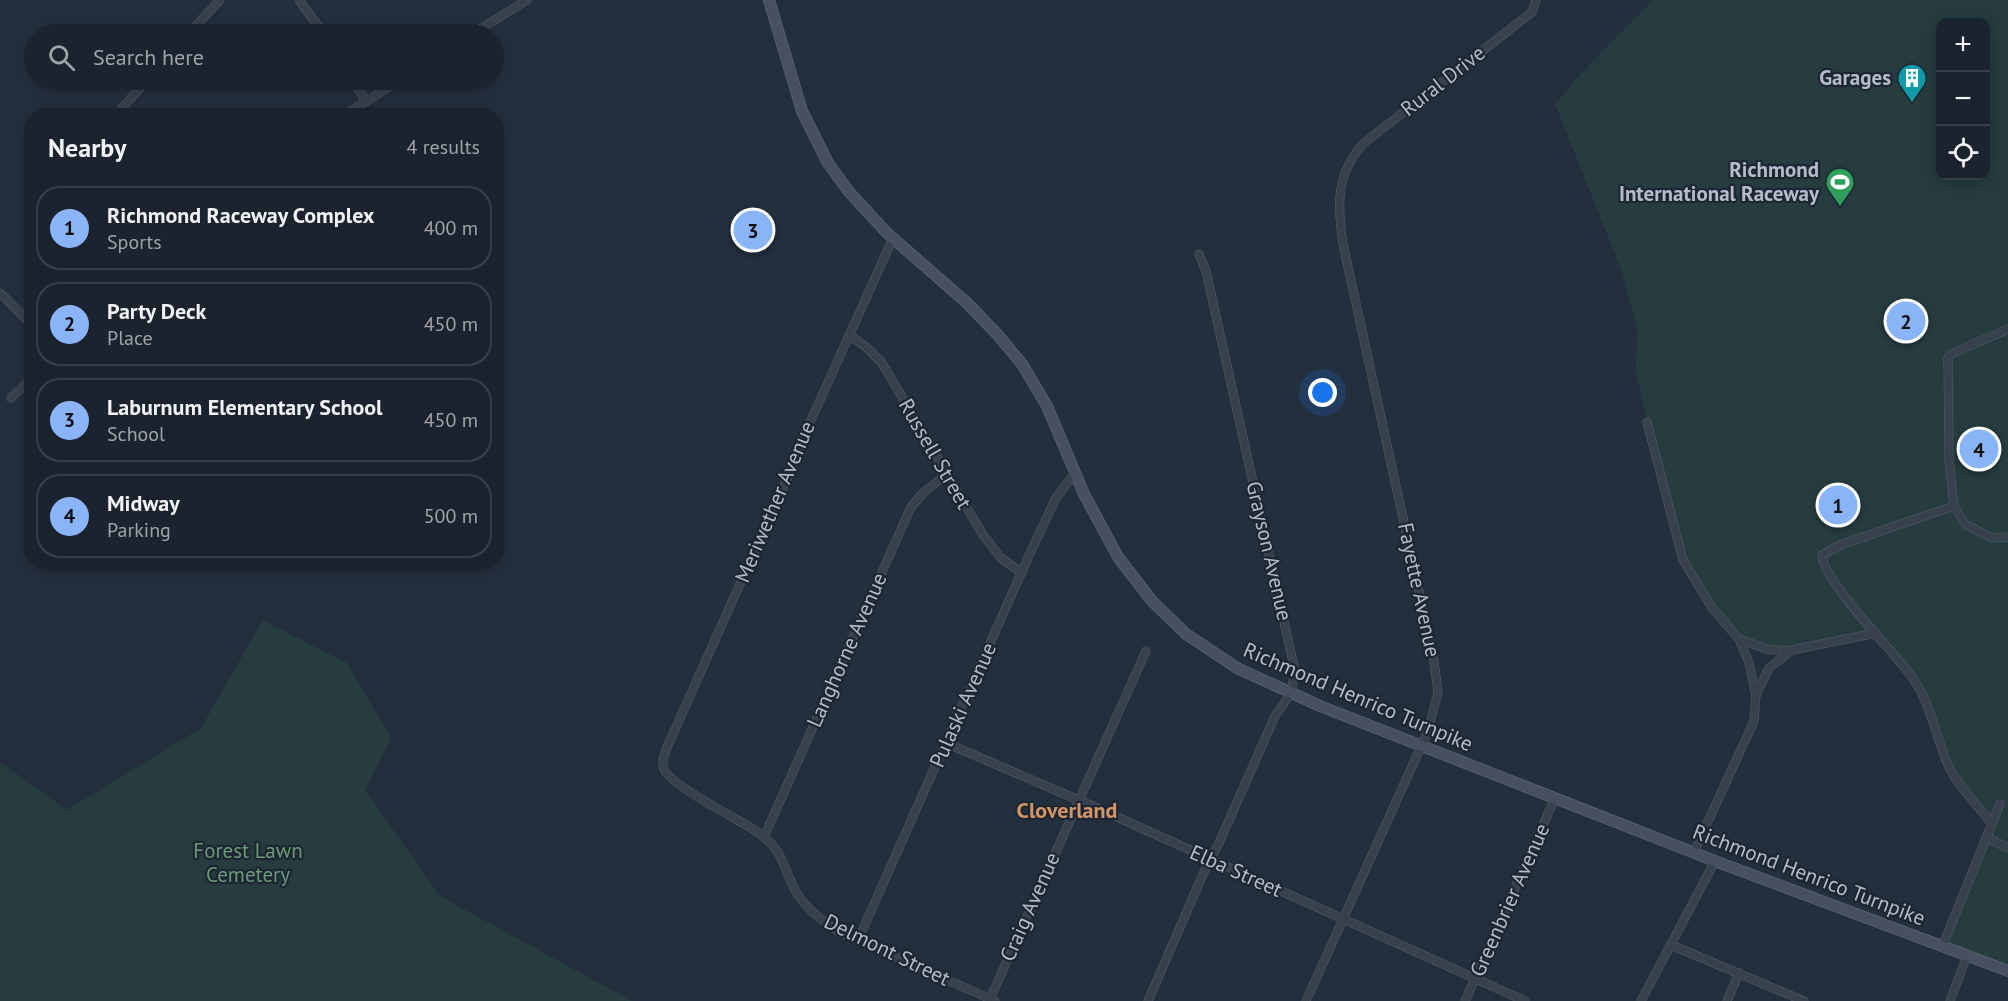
<!DOCTYPE html>
<html lang="en">
<head>
<meta charset="utf-8">
<style>
  :root { --surface:#1b232e; --page:#282f3a; --text:#f1f3f6; --muted:#a0a4aa; --line:#39404a; --accent:#8ab4f8 }
  body { margin:0; font-family:"PT Sans",sans-serif; background:var(--page); color:var(--text) }
  .controls { position:absolute; right:18px; top:18px; display:grid; overflow:hidden; border-radius:12px; box-shadow:0 3px 15px #0003 }
  .controls button { width:54px; height:54px; display:grid; place-items:center; padding:0; border:0; border-bottom:2px solid var(--line); background:var(--surface); color:var(--text); font:30px sans-serif }
  .you { position:absolute; left:1323px; top:393px; width:21px; height:21px; margin:-15px; border:4px solid #fff; border-radius:50%; background:#1a73e8; box-shadow:0 0 0 9px #1a73e833 }
  .badge { display:grid; place-items:center; width:39px; height:39px; border-radius:50%; background:var(--accent); color:#111; font-size:20px; font-weight:700 }
  .pin { position:absolute; translate:-50% -50%; border:3px solid #fff; box-shadow:0 2px 6px #0006 }
  .list { margin:0; padding:0; list-style:none }
  h2 { display:flex; justify-content:space-between; align-items:center; height:78px; margin:0; padding:0 24px; font-size:26px }
  h2 small { font-size:20px; font-weight:400; color:var(--muted) }
  .list li { display:grid; grid-template-columns:39px 1fr auto; gap:18px; align-items:center; box-sizing:border-box; height:84px; margin:0 12px 12px; padding:0 12px; border:2px solid var(--line); border-radius:24px }
  .list b { display:block; font-size:22px; white-space:nowrap }
  .list p { margin:0; font-size:20px; white-space:nowrap; color:var(--muted) }
  .list em { font-size:20px; font-style:normal; color:var(--muted) }
  .icon { flex:none; width:33px; height:33px; fill:none; stroke:currentColor; stroke-width:2; stroke-linecap:round; stroke-linejoin:round }
  .map { position:relative; flex:none; width:2008px; height:1001px; overflow:hidden }
  .search { position:absolute; background:var(--surface); box-shadow:0 3px 15px #0003; left:24px; top:24px; width:480px; height:66px; display:flex; align-items:center; gap:15px; box-sizing:border-box; padding:0 21px; border-radius:33px; color:var(--muted); font-size:22px }
  .panel { position:absolute; background:var(--surface); box-shadow:0 3px 15px #0003; left:24px; top:108px; width:480px; height:462px; border-radius:24px }
  .map>svg:first-child { display:block }
  .green { fill:#263c3f; fill-rule:evenodd }
  .lines { fill:none; stroke-linecap:round; stroke-linejoin:round }
  .street-casing { stroke:#565f6c; stroke-width:9 }
  .secondary-casing { stroke:#565f6c; stroke-width:12 }
  .street { stroke:#38414e; stroke-width:8 }
  .secondary { stroke:#465061; stroke-width:10 }
  .labels { text-anchor:middle; stroke-width:4.5; stroke-linejoin:round; paint-order:stroke }
  .poi-label { font-size:21px; font-weight:bold; fill:#b4bcc9; stroke:#1d2633; text-anchor:end }
  .street-label { font-size:21px; fill:#b4bcc9; stroke:#1d2633 }
  .park-label { font-size:21px; fill:#6b9a76; stroke:#1d2633 }
  .neighbourhood-label { font-size:22px; font-weight:bold; fill:#d59563; stroke:#1d2633 }
</style>
</head>
<body>
<div class="map">
<svg width="2008" height="1001" viewBox="0 0 2008 1001">
  <rect width="100%" height="100%" fill="#242f3e"/>
  <!-- green -->
  <g class="green">
    <path d="M1653,0H2008V971L1942,947L1992,824L1955,777L1918,686L1876,633L1792,650L1756,646L1729,628L1683,560L1647,422L1636,372L1637,328L1621,269L1555,104L1574,81ZM1940,22H1986V176H1940Z"/>
    <polygon points="263,620 347,663 391,738 365,790 440,896 632,1001 0,1001 0,762 67,810 201,728"/>
  </g>
  <g class="lines">
    <!-- street casing -->
    <g class="street-casing">
      <g id="street">
        <polyline points="299,0 324,34"/>
        <polyline points="188,34 220,0"/>
        <polyline points="472,34 527,0"/>
        <polyline points="352,80 366,101"/>
        <polyline points="115,116 147,80"/>
        <polyline points="343,116 400,80"/>
        <path d="M893,238L803,438L790,472L668,745C665,753 660,763 665,771C673,786 735,818 753,829C787,851 780,865 798,895C809,911 823,921 839,932L995,1001"/>
        <polyline points="0,293 32,325"/>
        <polyline points="2008,329 1951,354 1948,358 1949,460 1954,506 1965,524 1992,538 2008,537"/>
        <polyline points="849,335 866,347 882,363 983,535 1001,558 1022,573"/>
        <polyline points="11,398 32,378"/>
        <polyline points="1647,422 1683,560 1712,608 1739,639 1749,663 1756,695"/>
        <path d="M1954,506L1840,545L1822,555C1824,583 1895,652 1914,680C1931,705 1936,737 1948,765C1957,785 1978,806 1992,824"/>
        <polyline points="1739,639 1766,649 1789,651"/>
        <polyline points="946,743 1097,808 1525,1001"/>
        <polyline points="764,837 911,507 924,492 947,474"/>
        <polyline points="1986,837 2008,848"/>
        <polyline points="1694,852 1754,721 1756,695 1769,668 1792,650 1876,633"/>
        <polyline points="858,940 1031,551 1056,498 1075,473"/>
        <polyline points="1671,945 1804,1001"/>
        <polyline points="1942,947 2000,804"/>
        <polyline points="990,999 1146,651"/>
        <polyline points="1148,1001 1204,872 1219,843 1275,716 1291,693 1295,671 1206,271 1199,254"/>
        <path d="M1306,1001L1428,731L1438,692L1433,655L1343,244C1337,205 1336,173 1364,143L1532,12L1536,0"/>
        <polyline points="1465,1001 1555,798"/>
        <polyline points="1641,1001 1715,861"/>
        <polyline points="1727,1001 1739,973"/>
        <polyline points="1950,1001 1967,956"/>
      </g>
    </g>
    <!-- secondary casing -->
    <g class="secondary-casing">
      <polyline id="secondary" points="769,0 802,111 828,163 850,193 888,234 966,302 997,334 1022,364 1047,406 1084,494 1118,557 1152,601 1186,634 1237,668 1320,706 1715,861 2008,971"/>
    </g>
    <!-- street -->
    <use href="#street" class="street"/>
    <!-- secondary -->
    <use href="#secondary" class="secondary"/>
  </g>
  <!-- icons -->
  <defs>
    <g id="building-pin" transform="scale(1.5)"><path d="M0 17L-7.5 6A9.5 9.5 0 1 1 7.5 6Z" fill="#0f9aa8" stroke="#1d2633"/><path d="M-4-6H4V6H1V3H-1V6H-4ZM-2.5-4.3h1.7v1.8h-1.7ZM.8-4.3h1.7v1.8H.8ZM-2.5-1h1.7V.8h-1.7ZM.8-1h1.7V.8H.8Z" fill="#fff"/></g>
    <g id="stadium-pin" transform="scale(1.5)"><path d="M0 17L-7.5 6A9.5 9.5 0 1 1 7.5 6Z" fill="#2e9e5b" stroke="#1d2633"/><path d="M0-5a6.5 5 0 1 0 0 10a6.5 5 0 1 0 0-10ZM-3.5-1.8h7v3.6h-7Z" fill="#fff"/></g>
  </defs>
  <g fill-rule="evenodd">
    <use href="#building-pin" x="1912" y="78"/>
    <use href="#stadium-pin" x="1840" y="182"/>
  </g>
  <g class="labels">
    <!-- poi labels -->
    <g class="poi-label">
      <text x="1891" y="85">Garages</text>
      <text x="1819" y="177">Richmond<tspan x="1819" dy="24">International Raceway</tspan></text>
    </g>
    <!-- street labels -->
    <g class="street-label">
      <text transform="translate(1443 81) rotate(-38)" y="7">Rural Drive</text>
      <text transform="translate(935 454) rotate(60)" y="7">Russell Street</text>
      <text transform="translate(775 502) rotate(-67)" y="7">Meriwether Avenue</text>
      <text transform="translate(1269 551) rotate(77)" y="7">Grayson Avenue</text>
      <text transform="translate(1419 590) rotate(78)" y="7">Fayette Avenue</text>
      <text transform="translate(847 650) rotate(-66)" y="7">Langhorne Avenue</text>
      <text transform="translate(1358 697) rotate(23)" y="7">Richmond Henrico Turnpike</text>
      <text transform="translate(963 705) rotate(-66)" y="7">Pulaski Avenue</text>
      <text transform="translate(1236 871) rotate(24)" y="7">Elba Street</text>
      <text transform="translate(1809 875) rotate(21)" y="7">Richmond Henrico Turnpike</text>
      <text transform="translate(1510 900) rotate(-66)" y="7">Greenbrier Avenue</text>
      <text transform="translate(1030 907) rotate(-66)" y="7">Craig Avenue</text>
      <text transform="translate(887 950) rotate(26)" y="7">Delmont Street</text>
    </g>
    <!-- park labels -->
    <g class="park-label">
      <text x="248" y="858">Forest Lawn<tspan x="248" dy="24">Cemetery</tspan></text>
    </g>
    <!-- neighbourhood labels -->
    <g class="neighbourhood-label">
      <text x="1067" y="818">Cloverland</text>
    </g>
  </g>
</svg>
<div class="controls">
<button>+</button>
<button>−</button>
<button><svg class="icon" aria-label="locate" viewBox="0 0 24 24"><circle cx="12" cy="12" r="6"/><path d="M12 2v4M12 18v4M2 12h4M18 12h4"/></svg></button>
</div>
<div class="you"></div>
<div class="pin badge" style="left:1838px;top:505px">1</div>
<div class="pin badge" style="left:1906px;top:321px">2</div>
<div class="pin badge" style="left:753px;top:230px">3</div>
<div class="pin badge" style="left:1979px;top:449px">4</div>
<div class="search"><svg class="icon" aria-label="search" viewBox="0 0 24 24"><circle cx="10" cy="10" r="6"/><path d="M15 15l6 6"/></svg>Search here</div>
<section class="panel">
<h2>Nearby<small>4 results</small></h2>
<ul class="list">
<li><span class="badge">1</span><div><b>Richmond Raceway Complex</b><p>Sports</p></div><em>400 m</em></li>
<li><span class="badge">2</span><div><b>Party Deck</b><p>Place</p></div><em>450 m</em></li>
<li><span class="badge">3</span><div><b>Laburnum Elementary School</b><p>School</p></div><em>450 m</em></li>
<li><span class="badge">4</span><div><b>Midway</b><p>Parking</p></div><em>500 m</em></li>
</ul>
</section>
</div>
</body>
</html>
